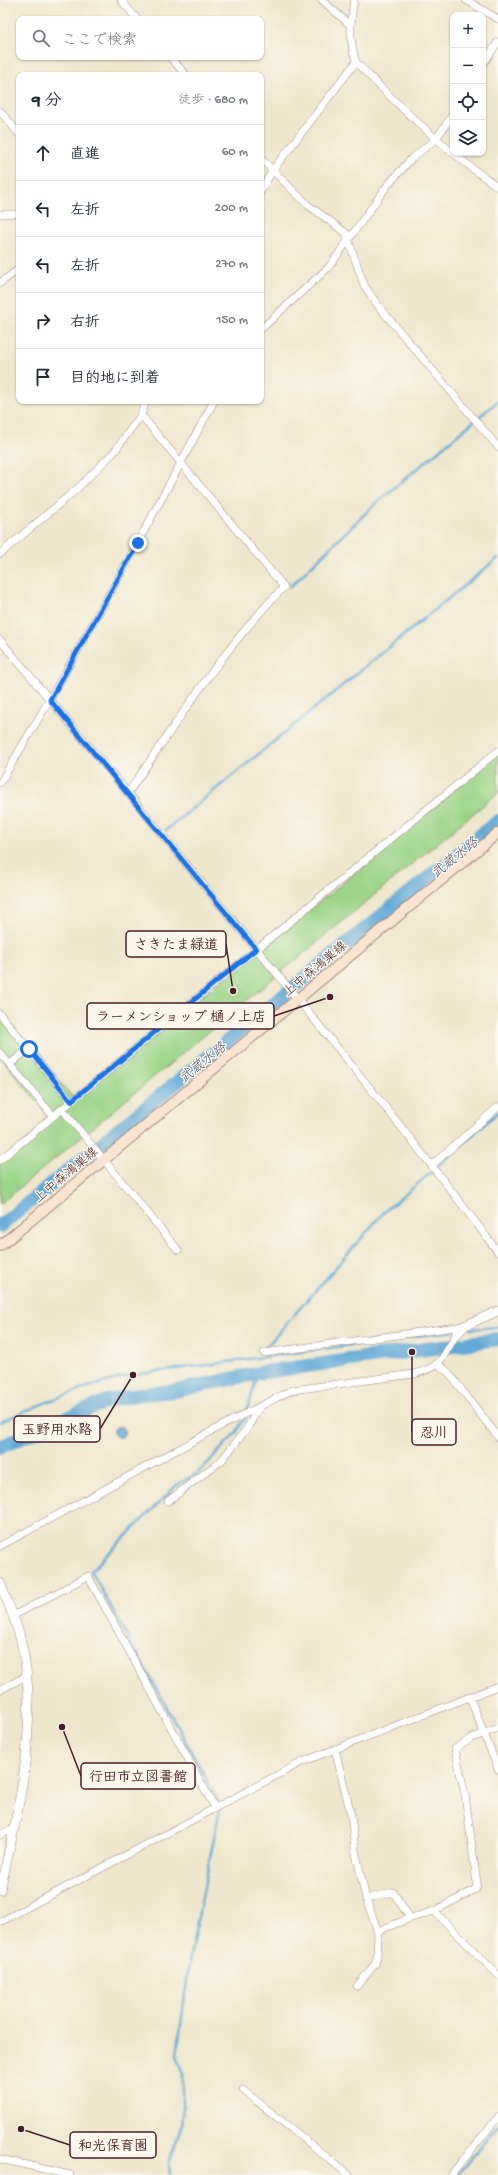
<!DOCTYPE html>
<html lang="ja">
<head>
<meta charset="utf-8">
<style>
  :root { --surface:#fff; --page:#f6f6f7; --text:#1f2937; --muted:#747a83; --line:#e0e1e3 }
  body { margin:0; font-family:"Gochi Hand","Klee One",sans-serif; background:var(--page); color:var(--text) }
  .controls { position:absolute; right:12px; top:12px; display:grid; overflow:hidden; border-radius:8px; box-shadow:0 1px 3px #0004 }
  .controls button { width:36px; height:36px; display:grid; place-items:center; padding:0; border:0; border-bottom:1px solid var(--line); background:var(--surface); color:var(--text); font:20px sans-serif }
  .stop { position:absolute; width:12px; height:12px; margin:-9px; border:3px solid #1a73e8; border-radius:50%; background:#fff }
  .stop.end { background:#1a73e8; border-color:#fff; box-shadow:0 1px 4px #0008 }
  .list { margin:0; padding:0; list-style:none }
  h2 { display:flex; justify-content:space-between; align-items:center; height:52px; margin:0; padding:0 16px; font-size:17px }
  h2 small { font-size:13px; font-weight:400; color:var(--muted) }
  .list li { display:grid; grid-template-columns:26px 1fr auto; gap:12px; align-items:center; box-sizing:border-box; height:56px; padding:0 16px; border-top:1px solid var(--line) }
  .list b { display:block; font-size:15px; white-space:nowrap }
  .list em { font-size:13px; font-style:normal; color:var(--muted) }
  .icon { flex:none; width:22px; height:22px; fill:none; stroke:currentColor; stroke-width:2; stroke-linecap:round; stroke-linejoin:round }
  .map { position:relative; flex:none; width:498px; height:2175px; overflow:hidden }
  .search { position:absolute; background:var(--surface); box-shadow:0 1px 3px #0004; left:16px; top:16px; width:248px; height:44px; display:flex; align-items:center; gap:10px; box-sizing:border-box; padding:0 14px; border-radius:8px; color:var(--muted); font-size:15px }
  .panel { position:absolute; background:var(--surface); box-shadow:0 1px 3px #0004; left:16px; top:72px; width:248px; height:332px; border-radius:8px }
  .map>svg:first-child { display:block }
  .green { fill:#9bd589; stroke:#727a5a }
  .water { fill:#60a9d7; stroke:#556481 }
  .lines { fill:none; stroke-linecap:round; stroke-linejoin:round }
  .stream { stroke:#60a9d7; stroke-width:2.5 }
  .river { stroke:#60a9d7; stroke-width:14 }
  .minor-casing { stroke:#9c837c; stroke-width:8 }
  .tertiary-casing { stroke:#9c837c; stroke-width:10 }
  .secondary-casing { stroke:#9c837c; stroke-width:12 }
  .minor { stroke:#fff; stroke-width:7 }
  .tertiary { stroke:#fff; stroke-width:9 }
  .secondary { stroke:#fce5d0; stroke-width:10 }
  .route { stroke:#1a73e8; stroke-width:5 }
  .labels { text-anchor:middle; stroke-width:3; stroke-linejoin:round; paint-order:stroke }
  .street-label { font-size:13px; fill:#4a1f2b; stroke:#fbf7ec }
  .water-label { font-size:14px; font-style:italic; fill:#535670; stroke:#fbf7ec }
  .leader { fill:none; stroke:#4a1f2b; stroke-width:1.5 }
  .callout-dot { fill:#4a1f2b; stroke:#fbf7ec; stroke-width:1.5 }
  .callout { fill:#fbf7ec; stroke:#4a1f2b; stroke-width:1.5 }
  .callout-label { font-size:14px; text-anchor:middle; font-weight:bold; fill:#4a1f2b }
</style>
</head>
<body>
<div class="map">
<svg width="498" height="2175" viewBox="0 0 498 2175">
  <rect width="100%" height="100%" fill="#fbf7ec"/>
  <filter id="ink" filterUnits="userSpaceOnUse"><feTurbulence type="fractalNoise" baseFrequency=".025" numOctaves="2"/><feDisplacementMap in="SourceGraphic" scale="8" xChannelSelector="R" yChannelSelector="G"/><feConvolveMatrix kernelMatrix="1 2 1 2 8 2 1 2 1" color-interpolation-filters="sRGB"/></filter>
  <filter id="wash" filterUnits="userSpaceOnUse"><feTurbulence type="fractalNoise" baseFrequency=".012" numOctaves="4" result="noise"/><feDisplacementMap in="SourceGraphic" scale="16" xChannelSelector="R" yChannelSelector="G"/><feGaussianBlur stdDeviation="0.9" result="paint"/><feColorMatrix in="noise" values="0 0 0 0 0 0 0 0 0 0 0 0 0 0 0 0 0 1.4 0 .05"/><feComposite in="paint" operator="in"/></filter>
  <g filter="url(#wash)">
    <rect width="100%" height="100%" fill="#efe7cc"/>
    <!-- green -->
    <polygon class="green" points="498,754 498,793 0,1204 0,1163 52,1120 0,1056 0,1010 75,1100 246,960 263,949"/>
    <!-- water -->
    <circle class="water" cx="119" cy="1432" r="5.5"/>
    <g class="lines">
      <!-- stream -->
      <g class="stream">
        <polyline points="290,587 375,504 498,401"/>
        <polyline points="166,830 498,558"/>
        <polyline points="439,1165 498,1112"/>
        <polyline points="470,1329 498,1327"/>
        <polyline points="267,1346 385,1211 433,1171"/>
        <polyline points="247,1411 258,1373"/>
        <path d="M0,1422C46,1402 83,1386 133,1375L453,1331"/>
        <polyline points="170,2175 169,2163 181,2127 183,2104 183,2073 177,2055 190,1957 219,1813 217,1798 91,1571 177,1485 198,1473 236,1433 246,1416"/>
        <polyline points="458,2175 498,2125"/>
      </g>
      <!-- river -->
      <g class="river">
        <polyline points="0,1226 498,821"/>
        <polyline points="0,1447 107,1401 141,1394 175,1391 258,1373 498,1339"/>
      </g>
    </g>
  </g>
  <g filter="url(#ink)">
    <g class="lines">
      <!-- minor casing -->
      <g class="minor-casing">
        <g id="minor">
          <polyline points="121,0 137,19"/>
          <polyline points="322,0 350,25"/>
          <polyline points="466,0 498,19"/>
          <polyline points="170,57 186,75"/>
          <path d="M356,62C400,108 446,151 498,187"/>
          <polyline points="483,64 498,42"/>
          <polyline points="0,111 19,134"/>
          <polyline points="261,159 308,205 346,233 364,285 379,307 498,447"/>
          <path d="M261,191L272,171L356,62C349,39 350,23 354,0"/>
          <polyline points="0,214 19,214"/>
          <polyline points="0,283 19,269"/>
          <polyline points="261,329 329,267 387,186 411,159 436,139 453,114"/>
          <polyline points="141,415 146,401"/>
          <path d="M0,554L78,488L114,452L141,415L284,587C223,648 177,722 128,793C252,945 380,1095 498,1252"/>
          <polyline points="0,640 128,793"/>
          <path d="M0,783C76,658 145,530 214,401"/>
          <polyline points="0,1014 71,1101"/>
          <polyline points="0,1053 53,1116"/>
          <polyline points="10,1064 29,1049"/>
          <polyline points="62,1109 178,1250"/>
          <polyline points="0,1160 498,751"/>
          <polyline points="432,1165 498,1107"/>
          <polyline points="264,1353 464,1326"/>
          <polyline points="438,1364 448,1372 498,1437"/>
          <polyline points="168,1501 222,1460 248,1427 259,1407"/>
          <path d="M0,1546L221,1426L292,1390L414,1374C442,1367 442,1358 456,1335"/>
          <polyline points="0,1690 26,1676"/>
          <polyline points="470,1698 498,1769"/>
          <polyline points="335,1749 351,1815 355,1849 366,1899 378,1932 377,1958 375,1964 357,1986"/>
          <polyline points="215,1808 302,1762 498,1686"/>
          <polyline points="0,1835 14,1828"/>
          <polyline points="366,1899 393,1892 410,1918"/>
          <polyline points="434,1911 476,1889 477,1883 465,1795 455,1749 472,1738 498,1728"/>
          <polyline points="0,1922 215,1808 88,1576 13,1616"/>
          <polyline points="377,1931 408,1919 434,1911 498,1975"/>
          <polyline points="243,2090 349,2175"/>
          <polyline points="0,2159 70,2175"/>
          <polyline points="451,2175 498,2117"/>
        </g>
      </g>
      <!-- tertiary casing -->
      <g class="tertiary-casing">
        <g id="tertiary">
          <polyline points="456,1335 464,1326 498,1311"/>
          <path d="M0,1583C7,1601 15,1619 20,1637C41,1721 19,1808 0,1890"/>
        </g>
      </g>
      <!-- secondary casing -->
      <g class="secondary-casing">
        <polyline id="secondary" points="0,1246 498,833"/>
      </g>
      <!-- minor -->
      <use href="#minor" class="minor"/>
      <!-- tertiary -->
      <use href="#tertiary" class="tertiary"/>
      <!-- secondary -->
      <use href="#secondary" class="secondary"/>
    </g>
  </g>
  <g class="lines" filter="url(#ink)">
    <!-- route -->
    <polyline class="route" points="29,1049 71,1101 256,949 50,700 138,543"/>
  </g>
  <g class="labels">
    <!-- street labels -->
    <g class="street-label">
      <text transform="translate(314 968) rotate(-40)" y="5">上中森鴻巣線</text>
      <text transform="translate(65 1174) rotate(-40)" y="5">上中森鴻巣線</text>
    </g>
    <!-- water labels -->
    <g class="water-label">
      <text transform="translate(454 857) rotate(-39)" y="5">武蔵水路</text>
      <text transform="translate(202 1062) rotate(-39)" y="5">武蔵水路</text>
    </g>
  </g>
  <!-- callouts -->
  <path class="leader" d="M233 991L226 944M330 997L274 1016M133 1375L100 1429M412 1352L412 1432M62 1727L81 1776M21 2129L70 2145"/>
  <g class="callout-dot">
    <circle cx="233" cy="991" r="4"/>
    <circle cx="330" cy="997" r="4"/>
    <circle cx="133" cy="1375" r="4"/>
    <circle cx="412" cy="1352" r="4"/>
    <circle cx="62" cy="1727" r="4"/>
    <circle cx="21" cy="2129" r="4"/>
  </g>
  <g class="callout">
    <rect x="126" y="931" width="100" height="26" rx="4"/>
    <rect x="87" y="1003" width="187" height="26" rx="4"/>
    <rect x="14" y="1416" width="86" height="26" rx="4"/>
    <rect x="412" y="1419" width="44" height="26" rx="4"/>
    <rect x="81" y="1763" width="114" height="26" rx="4"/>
    <rect x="70" y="2132" width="86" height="26" rx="4"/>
  </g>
  <g class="callout-label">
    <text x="176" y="949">さきたま緑道</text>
    <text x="181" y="1021">ラーメンショップ 樋ノ上店</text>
    <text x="57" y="1434">玉野用水路</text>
    <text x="434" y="1437">忍川</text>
    <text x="138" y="1781">行田市立図書館</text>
    <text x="113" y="2150">和光保育園</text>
  </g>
</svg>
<div class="controls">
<button>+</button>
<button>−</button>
<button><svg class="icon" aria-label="locate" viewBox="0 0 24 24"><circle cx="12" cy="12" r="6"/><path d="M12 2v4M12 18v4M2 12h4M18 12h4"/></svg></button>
<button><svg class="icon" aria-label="layers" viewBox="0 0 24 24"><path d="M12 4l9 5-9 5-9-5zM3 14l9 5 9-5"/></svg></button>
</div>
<div class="stop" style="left:29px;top:1049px"></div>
<div class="stop end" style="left:138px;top:543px"></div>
<div class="search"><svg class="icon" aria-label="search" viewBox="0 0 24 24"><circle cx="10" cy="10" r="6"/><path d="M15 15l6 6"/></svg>ここで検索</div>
<section class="panel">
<h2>9 分<small>徒歩 · 680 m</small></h2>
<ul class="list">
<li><svg class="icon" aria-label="ahead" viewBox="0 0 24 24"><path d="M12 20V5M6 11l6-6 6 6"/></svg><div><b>直進</b></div><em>60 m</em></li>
<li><svg class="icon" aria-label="left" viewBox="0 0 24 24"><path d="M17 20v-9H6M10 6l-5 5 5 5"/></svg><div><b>左折</b></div><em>200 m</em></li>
<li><svg class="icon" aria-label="left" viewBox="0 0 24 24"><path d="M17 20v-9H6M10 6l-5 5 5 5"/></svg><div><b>左折</b></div><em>270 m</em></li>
<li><svg class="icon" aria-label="right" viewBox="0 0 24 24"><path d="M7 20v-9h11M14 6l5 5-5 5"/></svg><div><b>右折</b></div><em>150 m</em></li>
<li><svg class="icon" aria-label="arrive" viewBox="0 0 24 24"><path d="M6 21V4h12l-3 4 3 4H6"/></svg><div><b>目的地に到着</b></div></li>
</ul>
</section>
</div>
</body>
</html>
